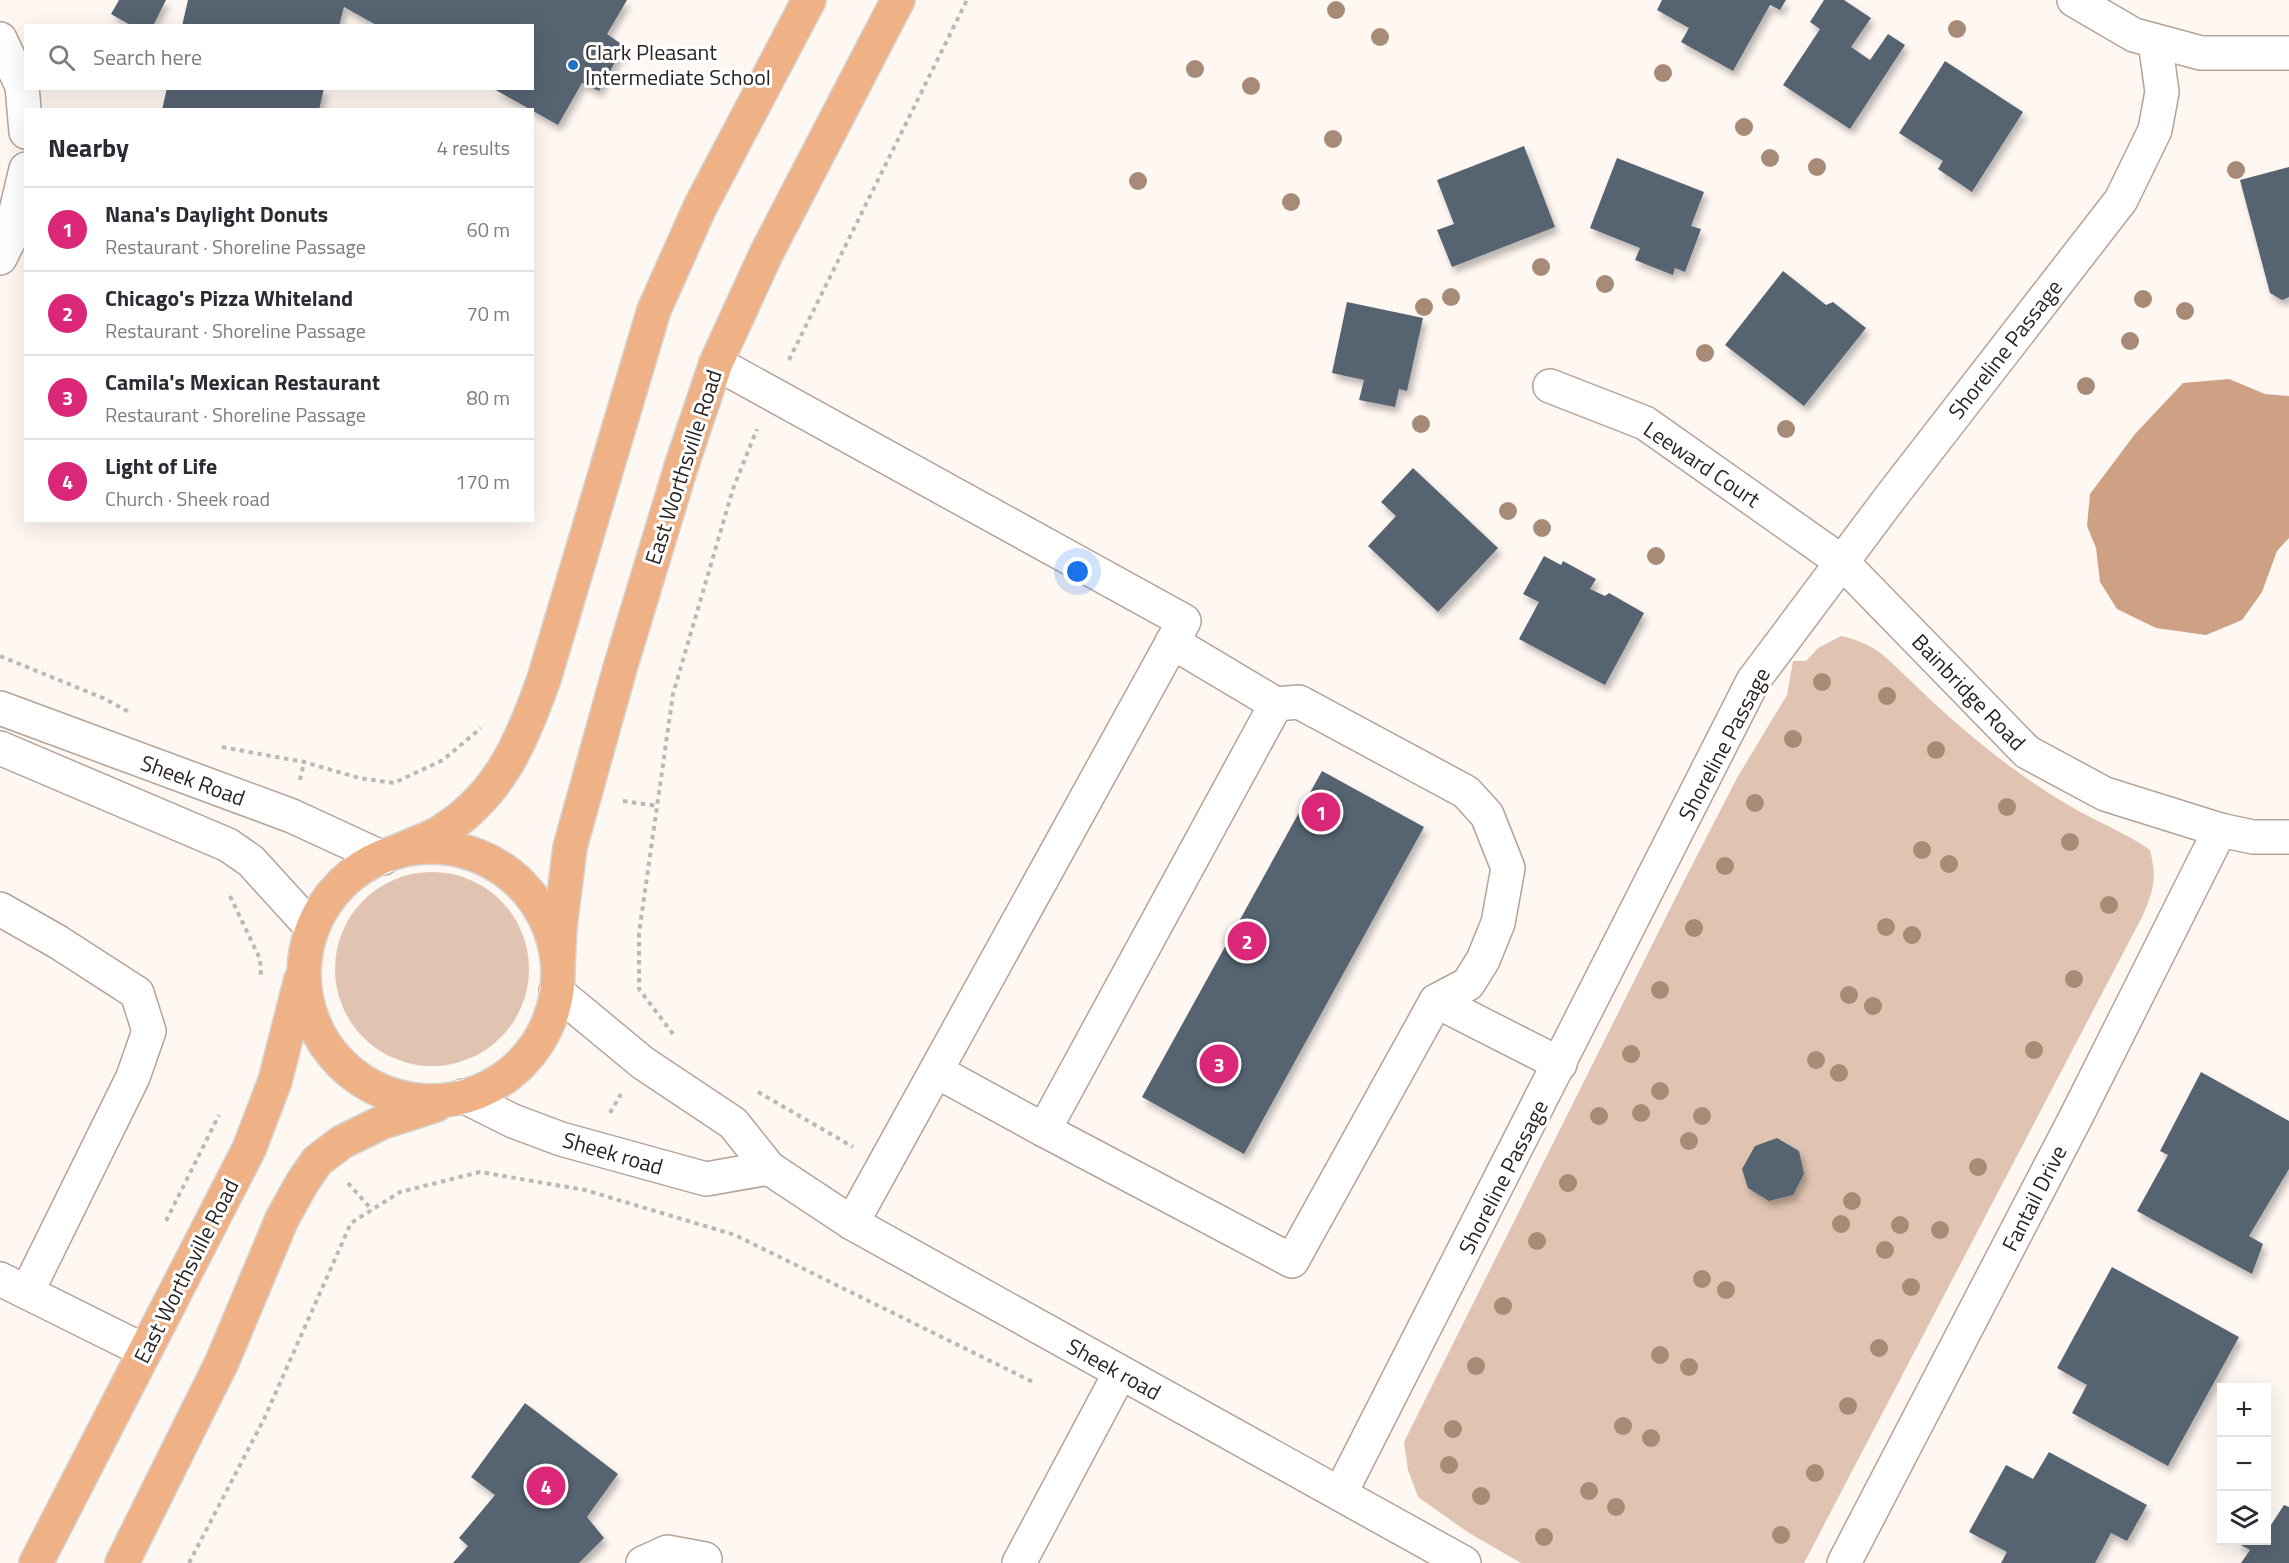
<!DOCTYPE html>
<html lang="en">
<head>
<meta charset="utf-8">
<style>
  :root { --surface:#fff; --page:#f2f2f3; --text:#2b2b33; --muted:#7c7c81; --line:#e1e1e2; --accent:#db2777 }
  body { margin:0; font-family:"Titillium Web",sans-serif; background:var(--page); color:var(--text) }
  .controls { position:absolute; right:18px; bottom:18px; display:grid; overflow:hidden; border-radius:0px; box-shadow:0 6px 24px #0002 }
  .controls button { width:54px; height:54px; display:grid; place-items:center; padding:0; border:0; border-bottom:2px solid var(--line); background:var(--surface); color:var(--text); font:30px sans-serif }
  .you { position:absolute; left:1078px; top:572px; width:21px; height:21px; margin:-15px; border:4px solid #fff; border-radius:50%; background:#1a73e8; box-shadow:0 0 0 9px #1a73e833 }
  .badge { display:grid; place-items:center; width:39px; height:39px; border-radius:50%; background:var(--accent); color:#fff; font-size:20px; font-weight:700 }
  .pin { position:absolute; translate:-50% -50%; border:3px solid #fff; box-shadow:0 2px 6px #0006 }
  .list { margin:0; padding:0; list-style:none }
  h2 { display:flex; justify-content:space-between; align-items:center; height:78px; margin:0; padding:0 24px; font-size:26px }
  h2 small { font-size:20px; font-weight:400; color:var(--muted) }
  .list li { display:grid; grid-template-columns:39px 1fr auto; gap:18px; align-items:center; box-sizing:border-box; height:84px; padding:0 24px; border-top:2px solid var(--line) }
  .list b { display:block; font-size:22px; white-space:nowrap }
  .list p { margin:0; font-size:20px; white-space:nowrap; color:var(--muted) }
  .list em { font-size:20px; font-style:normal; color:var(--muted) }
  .icon { flex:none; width:33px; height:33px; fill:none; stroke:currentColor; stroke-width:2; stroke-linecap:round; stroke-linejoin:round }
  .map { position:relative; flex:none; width:2289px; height:1563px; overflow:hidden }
  .search { position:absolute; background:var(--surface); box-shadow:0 6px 24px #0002; left:24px; top:24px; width:510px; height:66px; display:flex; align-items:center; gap:15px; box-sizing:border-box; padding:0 21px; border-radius:0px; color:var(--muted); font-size:22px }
  .panel { position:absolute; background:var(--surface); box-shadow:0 6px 24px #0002; left:24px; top:108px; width:510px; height:414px; border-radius:0px }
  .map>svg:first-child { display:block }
  .green { fill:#e0c3b1 }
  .water { fill:#cea084 }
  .building { fill:#576371; filter:url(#shadow) }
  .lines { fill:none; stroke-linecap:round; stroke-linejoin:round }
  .minor-casing { stroke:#b5a298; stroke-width:36 }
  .major-casing { stroke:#d5d3d2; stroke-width:36 }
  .path { stroke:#bfb7b3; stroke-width:4; stroke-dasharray:4.5 4.5; stroke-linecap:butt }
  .minor { stroke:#fff; stroke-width:33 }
  .major { stroke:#efb287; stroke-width:33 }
  .tree { fill:#a78b77 }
  .poi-dot { fill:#2072c0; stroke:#fff; stroke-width:2 }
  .labels { text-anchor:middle; stroke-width:6; stroke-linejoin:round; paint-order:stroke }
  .poi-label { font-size:22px; fill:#2b2420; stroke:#fff; text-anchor:start }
  .street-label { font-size:22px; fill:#2b2420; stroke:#fff }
</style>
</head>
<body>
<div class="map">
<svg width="2289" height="1563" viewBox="0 0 2289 1563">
  <defs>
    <filter id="shadow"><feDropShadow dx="3.5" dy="6" stdDeviation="3" flood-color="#0004"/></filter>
  </defs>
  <rect width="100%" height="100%" fill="#fff7f2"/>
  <!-- green -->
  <g class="green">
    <path d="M1841,636C1877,644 1886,658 1912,682C1960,729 2012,772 2070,806C2096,822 2125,832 2150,850C2157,879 2154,890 2142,917L1804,1563H1521L1469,1533L1418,1497L1408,1470L1404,1442L1686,877L1737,778L1787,695L1793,661H1806L1818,648Z"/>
    <circle cx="432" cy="969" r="97"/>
  </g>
  <!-- water -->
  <polygon class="water" points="2229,379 2265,394 2289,396 2289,538 2277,551 2262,592 2242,620 2206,635 2156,628 2117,609 2100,582 2096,548 2087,526 2090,494 2135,434 2183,383"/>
  <!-- building -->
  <g class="building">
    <polygon points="119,0 166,0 153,26 132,26 111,14"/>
    <polygon points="188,0 627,0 607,34 624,46 599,91 582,83 558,125 492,88 532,88 532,26 378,26 344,7 339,26 182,26"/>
    <polygon points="1662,0 1786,0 1780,10 1770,5 1733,71 1681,42 1689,28 1657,10"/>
    <polygon points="1824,0 1844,0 1871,18 1851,47 1870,60 1888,34 1905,45 1850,129 1783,85 1820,29 1810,22"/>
    <polygon points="1945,61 2023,112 1972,192 1938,169 1943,161 1899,133"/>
    <polygon points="167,88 324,88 319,110 162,110"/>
    <polygon points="1524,146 1555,227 1452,267 1437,230 1454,224 1437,180"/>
    <polygon points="1617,158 1704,192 1691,226 1701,229 1685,272 1675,268 1673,275 1635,260 1640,248 1590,228"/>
    <polygon points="2289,167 2289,297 2282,300 2270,293 2240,180"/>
    <polygon points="1783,271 1826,305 1833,302 1866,328 1804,406 1725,345"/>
    <polygon points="1347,302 1423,318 1407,391 1399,389 1395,407 1359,400 1364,380 1332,373"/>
    <polygon points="1413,468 1498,548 1438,612 1368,546 1396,516 1381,502"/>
    <polygon points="1544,556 1561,565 1563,561 1596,579 1590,589 1605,596 1609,593 1644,613 1605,685 1519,639 1539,602 1523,594"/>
    <polygon points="1322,771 1424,827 1244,1154 1142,1097"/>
    <polygon points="2201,1072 2289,1121 2289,1169 2249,1236 2263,1244 2252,1274 2137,1211 2168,1155 2160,1151"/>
    <polygon points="1777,1138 1799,1151 1804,1174 1793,1195 1769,1201 1748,1188 1742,1169 1755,1146"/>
    <polygon points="2112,1267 2239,1337 2168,1466 2072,1413 2087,1385 2057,1368"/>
    <polygon points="525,1403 618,1474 587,1517 604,1538 579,1563 453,1563 468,1546 459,1538 495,1495 471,1477"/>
    <polygon points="2049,1452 2147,1505 2127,1541 2111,1533 2095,1563 2001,1563 2007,1552 1969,1532 2006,1465 2033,1479"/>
    <polygon points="2284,1505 2289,1507 2289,1563 2241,1563 2250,1550 2237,1543 2238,1540 2266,1540 2266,1526 2269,1528"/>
  </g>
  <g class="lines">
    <!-- minor casing -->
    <g class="minor-casing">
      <g id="minor">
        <polyline points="2074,0 2134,35 2201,53 2289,53"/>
        <polyline points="0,39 22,86 26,132"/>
        <polyline points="0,258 9,240 26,169"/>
        <polyline points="716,363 1184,621 852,1223"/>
        <polyline points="1550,386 1645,423 1842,562 2027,752 2105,794 2220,830 2253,837 2289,837"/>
        <polyline points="0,708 292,816 383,858"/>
        <polyline points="0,748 228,845 251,861 312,928"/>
        <polyline points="0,909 58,942 137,993 149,1031 133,1077 27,1292"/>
        <polyline points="556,991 643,1063 733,1123 769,1168 852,1223 1464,1563"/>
        <polyline points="1436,1001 1560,1064"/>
        <polyline points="936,1071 1044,1130 1276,704 1172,642"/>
        <polyline points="463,1096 513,1121 561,1139 706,1179 769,1168"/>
        <polyline points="1044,1130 1292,1261 1436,1001 1468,984 1483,960 1498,923 1508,868 1487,815 1466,792 1299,702 1276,704"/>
        <polyline points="0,1279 145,1351"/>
        <polyline points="1340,1494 1753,681 1890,498 2121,200 2155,130 2162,92 2155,41"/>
        <polyline points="643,1563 667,1552 705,1559"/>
        <polyline points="1019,1563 1120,1373"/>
        <polyline points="1844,1563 2076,1117 2220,830"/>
      </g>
    </g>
    <!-- major casing -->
    <g class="major-casing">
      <g id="major">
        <circle cx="431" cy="974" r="127"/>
        <path d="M397,852C410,845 426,840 439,833C499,797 522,741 544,679L654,310L700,207L809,0"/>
        <polyline points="558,966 560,927 570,847 620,668 681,467 716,363 767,252 898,0"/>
        <polyline points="36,1563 249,1149 275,1081 301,979"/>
        <polyline points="122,1563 222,1362 282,1219 302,1183 317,1161 342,1142 383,1122 436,1105"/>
      </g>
    </g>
    <!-- path -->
    <g class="path">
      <polyline points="789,360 967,0"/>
      <polyline points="0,656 103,698 131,713"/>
      <polyline points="222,747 304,762 359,778 394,783 443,760 481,728"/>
      <polyline points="300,780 304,762"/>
      <polyline points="623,801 658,806"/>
      <polyline points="230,896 260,959 261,975"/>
      <polyline points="673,1034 639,989 639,933 673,694 733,489 757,429"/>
      <polyline points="758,1092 853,1147"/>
      <polyline points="610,1113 621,1094"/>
      <polyline points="348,1183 372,1210"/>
      <polyline points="166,1221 219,1115"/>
      <polyline points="189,1563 264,1419 351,1223 400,1192 480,1172 585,1190 735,1235 1035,1383"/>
    </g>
    <!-- minor -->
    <use href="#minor" class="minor"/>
    <!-- major -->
    <use href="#major" class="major"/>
  </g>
  <!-- trees -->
  <g class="tree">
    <circle cx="1336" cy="10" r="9"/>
    <circle cx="1957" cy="29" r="9"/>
    <circle cx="1380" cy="37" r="9"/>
    <circle cx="1195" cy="69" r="9"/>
    <circle cx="1663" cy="73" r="9"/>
    <circle cx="1251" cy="86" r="9"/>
    <circle cx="1744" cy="127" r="9"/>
    <circle cx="1333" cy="139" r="9"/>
    <circle cx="1770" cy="158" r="9"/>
    <circle cx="1817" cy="167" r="9"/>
    <circle cx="2236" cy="170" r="9"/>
    <circle cx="1138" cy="181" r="9"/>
    <circle cx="1291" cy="202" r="9"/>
    <circle cx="1541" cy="267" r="9"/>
    <circle cx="1605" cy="284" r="9"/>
    <circle cx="1451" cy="297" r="9"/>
    <circle cx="2143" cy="299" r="9"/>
    <circle cx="1424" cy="307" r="9"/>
    <circle cx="2185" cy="311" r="9"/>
    <circle cx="2130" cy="341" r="9"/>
    <circle cx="1705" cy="353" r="9"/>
    <circle cx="2086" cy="386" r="9"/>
    <circle cx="1421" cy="424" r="9"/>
    <circle cx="1786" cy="429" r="9"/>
    <circle cx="1508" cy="511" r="9"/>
    <circle cx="1542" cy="528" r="9"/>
    <circle cx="1656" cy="556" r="9"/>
    <circle cx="1822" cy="682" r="9"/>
    <circle cx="1887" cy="696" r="9"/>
    <circle cx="1793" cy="739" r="9"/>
    <circle cx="1936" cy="750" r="9"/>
    <circle cx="1755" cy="803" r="9"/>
    <circle cx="2007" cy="807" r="9"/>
    <circle cx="2070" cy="842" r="9"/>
    <circle cx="1922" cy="850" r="9"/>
    <circle cx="1949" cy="864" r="9"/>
    <circle cx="1725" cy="866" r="9"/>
    <circle cx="2109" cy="905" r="9"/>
    <circle cx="1886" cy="927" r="9"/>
    <circle cx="1694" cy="928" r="9"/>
    <circle cx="1912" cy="935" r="9"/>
    <circle cx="2074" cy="979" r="9"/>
    <circle cx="1660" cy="990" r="9"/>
    <circle cx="1849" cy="995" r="9"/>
    <circle cx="1873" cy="1006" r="9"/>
    <circle cx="2034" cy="1050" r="9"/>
    <circle cx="1631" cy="1054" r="9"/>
    <circle cx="1816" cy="1060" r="9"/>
    <circle cx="1839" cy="1073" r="9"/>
    <circle cx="1660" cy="1091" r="9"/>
    <circle cx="1641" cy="1113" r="9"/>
    <circle cx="1599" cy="1116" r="9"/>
    <circle cx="1702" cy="1116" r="9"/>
    <circle cx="1689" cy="1141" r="9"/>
    <circle cx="1978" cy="1167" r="9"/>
    <circle cx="1568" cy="1183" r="9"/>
    <circle cx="1852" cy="1201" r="9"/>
    <circle cx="1841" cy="1224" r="9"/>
    <circle cx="1900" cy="1225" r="9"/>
    <circle cx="1940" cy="1230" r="9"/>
    <circle cx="1537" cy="1241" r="9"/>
    <circle cx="1885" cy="1250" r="9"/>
    <circle cx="1702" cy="1279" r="9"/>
    <circle cx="1911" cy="1287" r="9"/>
    <circle cx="1726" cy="1290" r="9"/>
    <circle cx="1503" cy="1306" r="9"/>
    <circle cx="1879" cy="1348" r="9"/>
    <circle cx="1660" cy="1355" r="9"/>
    <circle cx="1476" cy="1366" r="9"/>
    <circle cx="1689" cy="1367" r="9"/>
    <circle cx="1848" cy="1406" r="9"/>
    <circle cx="1623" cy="1426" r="9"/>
    <circle cx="1453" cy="1429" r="9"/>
    <circle cx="1651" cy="1438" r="9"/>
    <circle cx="1449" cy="1465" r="9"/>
    <circle cx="1815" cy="1473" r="9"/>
    <circle cx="1589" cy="1491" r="9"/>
    <circle cx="1481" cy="1496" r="9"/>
    <circle cx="1616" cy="1507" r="9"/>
    <circle cx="1781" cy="1535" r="9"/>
    <circle cx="1544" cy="1537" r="9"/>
  </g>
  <!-- markers -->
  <circle class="poi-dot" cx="573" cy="65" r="6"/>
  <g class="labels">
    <!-- poi labels -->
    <g class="poi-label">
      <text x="585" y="60">Clark Pleasant<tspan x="585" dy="25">Intermediate School</tspan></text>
    </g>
    <!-- street labels -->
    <g class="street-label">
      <text transform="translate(2005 349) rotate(-52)" y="8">Shoreline Passage</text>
      <text transform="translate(1702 464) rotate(34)" y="8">Leeward Court</text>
      <text transform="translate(683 467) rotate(-72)" y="8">East Worthsville Road</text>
      <text transform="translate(1969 692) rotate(46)" y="8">Bainbridge Road</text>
      <text transform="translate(1724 744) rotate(-62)" y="8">Shoreline Passage</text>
      <text transform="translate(193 780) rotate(20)" y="8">Sheek Road</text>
      <text transform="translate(613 1153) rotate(16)" y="8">Sheek road</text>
      <text transform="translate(1503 1177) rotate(-63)" y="8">Shoreline Passage</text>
      <text transform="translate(2034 1198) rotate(-63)" y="8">Fantail Drive</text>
      <text transform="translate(186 1271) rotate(-63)" y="8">East Worthsville Road</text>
      <text transform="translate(1114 1369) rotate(29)" y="8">Sheek road</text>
    </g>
  </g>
</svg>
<div class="controls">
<button>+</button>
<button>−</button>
<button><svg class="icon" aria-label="layers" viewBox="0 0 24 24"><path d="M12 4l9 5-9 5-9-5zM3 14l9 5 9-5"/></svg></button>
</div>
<div class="you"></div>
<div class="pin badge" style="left:1321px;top:812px">1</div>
<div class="pin badge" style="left:1247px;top:941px">2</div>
<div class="pin badge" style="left:1219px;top:1064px">3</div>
<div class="pin badge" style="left:546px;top:1486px">4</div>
<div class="search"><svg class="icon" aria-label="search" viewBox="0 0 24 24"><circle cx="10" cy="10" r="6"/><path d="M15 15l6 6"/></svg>Search here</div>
<section class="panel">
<h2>Nearby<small>4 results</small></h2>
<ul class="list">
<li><span class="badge">1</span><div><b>Nana's Daylight Donuts</b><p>Restaurant · Shoreline Passage</p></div><em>60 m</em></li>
<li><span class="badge">2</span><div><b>Chicago's Pizza Whiteland</b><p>Restaurant · Shoreline Passage</p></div><em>70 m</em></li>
<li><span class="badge">3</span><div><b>Camila's Mexican Restaurant</b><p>Restaurant · Shoreline Passage</p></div><em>80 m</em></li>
<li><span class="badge">4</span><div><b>Light of Life</b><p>Church · Sheek road</p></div><em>170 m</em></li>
</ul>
</section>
</div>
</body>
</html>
